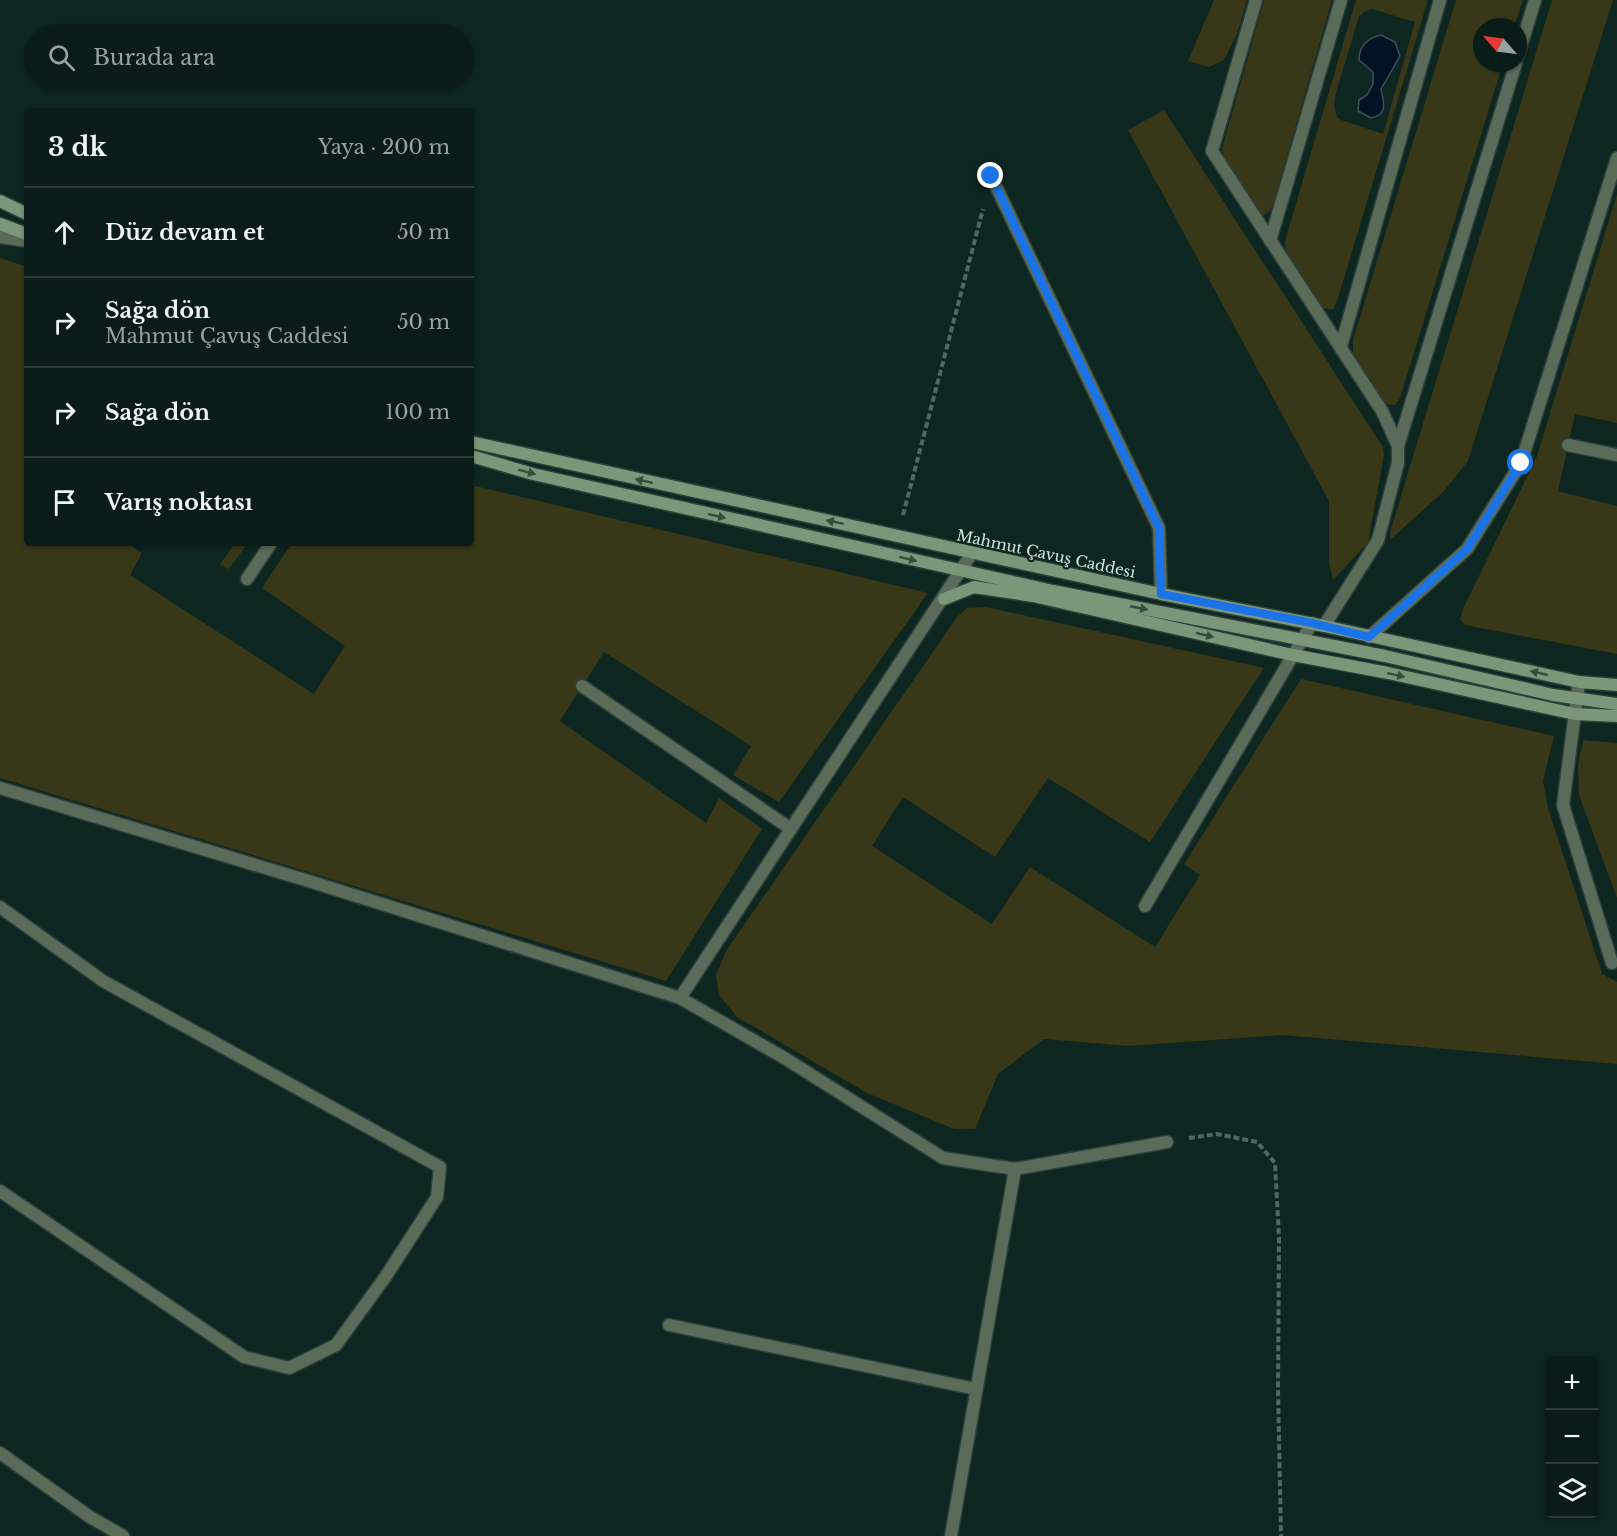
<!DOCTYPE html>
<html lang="tr">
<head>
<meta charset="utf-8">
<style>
  :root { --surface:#0a1c18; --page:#182925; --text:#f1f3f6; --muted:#99a1a2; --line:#2a3a37 }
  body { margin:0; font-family:"Libre Baskerville",serif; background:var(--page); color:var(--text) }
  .controls { position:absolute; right:18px; bottom:18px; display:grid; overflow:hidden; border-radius:6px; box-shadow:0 2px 4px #0004 }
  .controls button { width:54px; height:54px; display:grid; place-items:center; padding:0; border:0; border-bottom:2px solid var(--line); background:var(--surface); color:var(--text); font:30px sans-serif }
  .compass { position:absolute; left:1473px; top:18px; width:54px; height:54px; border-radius:50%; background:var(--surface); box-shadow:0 2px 4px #0004; rotate:298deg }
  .stop { position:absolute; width:18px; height:18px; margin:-14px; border:4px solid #1a73e8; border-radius:50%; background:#fff }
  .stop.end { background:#1a73e8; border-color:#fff; box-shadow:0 2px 6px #0008 }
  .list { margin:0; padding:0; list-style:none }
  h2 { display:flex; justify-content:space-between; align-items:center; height:78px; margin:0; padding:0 24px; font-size:26px }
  h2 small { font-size:20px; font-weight:400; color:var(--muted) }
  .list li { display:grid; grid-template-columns:39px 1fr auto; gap:18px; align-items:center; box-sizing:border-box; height:90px; padding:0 24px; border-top:2px solid var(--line) }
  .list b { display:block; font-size:22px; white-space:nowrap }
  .list p { margin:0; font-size:20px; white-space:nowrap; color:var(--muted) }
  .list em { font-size:20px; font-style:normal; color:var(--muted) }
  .icon { flex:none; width:33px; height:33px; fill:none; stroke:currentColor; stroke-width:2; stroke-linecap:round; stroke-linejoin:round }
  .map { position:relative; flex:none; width:1617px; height:1536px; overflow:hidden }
  .search { position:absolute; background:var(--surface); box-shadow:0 2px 4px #0004; left:24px; top:24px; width:450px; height:66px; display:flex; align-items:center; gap:15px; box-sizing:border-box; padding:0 21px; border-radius:33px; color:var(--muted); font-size:22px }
  .panel { position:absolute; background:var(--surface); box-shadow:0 2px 4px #0004; left:24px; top:108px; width:450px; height:438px; border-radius:6px }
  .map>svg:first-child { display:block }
  .green { fill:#383717; fill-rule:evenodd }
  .water { fill:#001224; stroke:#3f505c; stroke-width:1.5 }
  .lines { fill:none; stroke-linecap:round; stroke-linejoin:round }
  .lane-casing { stroke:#2a403a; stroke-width:15 }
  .street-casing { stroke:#2a403a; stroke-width:15 }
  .secondary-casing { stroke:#2a403a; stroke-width:15 }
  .path { stroke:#526761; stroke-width:4; stroke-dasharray:6 3; stroke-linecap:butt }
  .lane { stroke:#5b6b59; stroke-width:12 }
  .street { stroke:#5b6b59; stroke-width:12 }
  .secondary { stroke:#7b9678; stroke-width:12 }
  .oneway { fill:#344d3f }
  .route { stroke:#1a73e8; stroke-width:8 }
  .labels { text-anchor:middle; stroke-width:4.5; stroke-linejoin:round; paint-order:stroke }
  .street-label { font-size:15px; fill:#d3e2dd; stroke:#0e2620 }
</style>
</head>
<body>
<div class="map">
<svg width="1617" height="1536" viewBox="0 0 1617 1536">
  <rect width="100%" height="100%" fill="#0e2620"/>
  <!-- green -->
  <g class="green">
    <polygon points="1214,0 1247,0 1237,34 1224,60 1209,67 1188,61"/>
    <path d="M1264,0H1332L1273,205L1269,212L1262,216C1244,199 1227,173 1222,149Z"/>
    <path d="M1356,0H1428L1338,298L1333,310L1323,308L1286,254L1285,241ZM1372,9L1415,22L1383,134L1341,120L1337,117L1334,106L1335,96L1359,16L1364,12Z"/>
    <polygon points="1456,0 1523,0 1514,27 1482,27 1482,63 1503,63 1400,398 1395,405 1383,404 1361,372 1353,355 1353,340"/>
    <polygon points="1552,0 1613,0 1468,461 1443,492 1390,540 1390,532"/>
    <polygon points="1164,110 1383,447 1384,455 1368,543 1333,580 1329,562 1329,501 1128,130"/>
    <polygon points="1617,194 1617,423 1575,414 1558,491 1617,506 1617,654 1465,625 1460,619 1464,607 1537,456"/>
    <polygon points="0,258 27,267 27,543 127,543 142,553 130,575 314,694 345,646 262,588 292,543 471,543 471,485 928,593 779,802 733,775 751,746 604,652 560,721 706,823 719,798 762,829 666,981 0,778"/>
    <polygon points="232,543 248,543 229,569 220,565 234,544"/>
    <polygon points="986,607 1264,668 1150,842 1048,778 995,857 903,797 872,846 992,924 1030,867 1155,947 1200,875 1184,864 1301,679 1554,736 1543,781 1548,808 1602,974 1617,982 1617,1064 1283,1035 1128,1046 1044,1039 998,1074 975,1129 954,1129 867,1093 737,1017 719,995 716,975 726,951 957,617 967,608"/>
    <polygon points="1583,740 1617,743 1617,898 1579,795 1578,765"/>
  </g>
  <!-- water -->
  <path class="water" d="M1381,35L1395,42L1400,56L1381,89C1384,103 1388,115 1371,118L1358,111L1359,100L1367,95L1373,84V72L1359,60C1359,45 1368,38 1381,35Z"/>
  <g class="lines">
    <!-- lane casing -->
    <g class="lane-casing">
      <g id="lane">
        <polyline points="1256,0 1212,151 1382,411 1398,446 1398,463 1378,540 1324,626"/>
        <polyline points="1518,56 1535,0"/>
        <polyline points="991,176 1159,528 1161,594"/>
        <polyline points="1270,241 1341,0"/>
        <polyline points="1341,346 1440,0"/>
        <polyline points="1568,445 1617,455"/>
        <polyline points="1398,446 1516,63"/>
        <polyline points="247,579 271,543"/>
        <polyline points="1579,682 1563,805 1612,963"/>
        <polyline points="582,686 791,829"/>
        <polyline points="1145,906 1312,623"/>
      </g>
    </g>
    <!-- street casing -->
    <g class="street-casing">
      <g id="street">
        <polyline points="0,237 27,241"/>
        <polyline points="1369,637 1467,549 1521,463 1617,158"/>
        <polyline points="0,788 312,882 680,998 786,1059 943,1158 1015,1169 1167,1142"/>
        <polyline points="0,907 103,981 440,1167 437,1197 386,1276 336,1345 289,1368 244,1357 0,1191"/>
        <polyline points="680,998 972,553"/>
        <polyline points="669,1325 976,1389"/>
        <polyline points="0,1453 90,1517 123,1536"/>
        <polyline points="951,1536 1015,1169"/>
      </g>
    </g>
    <!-- secondary casing -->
    <g class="secondary-casing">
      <g id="secondary">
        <polyline points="0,201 27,214"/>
        <polyline points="0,224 27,234"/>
        <polyline points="471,442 1161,594 1324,626 1579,682 1617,685"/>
        <polyline points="471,456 533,474 1053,591 1385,656 1553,695 1617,704"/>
        <polyline points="944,599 974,587 1033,596 1293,655 1388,673 1575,714 1617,716"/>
      </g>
    </g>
    <!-- path -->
    <g class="path">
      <polyline points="903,515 983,209"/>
      <polyline points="1189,1138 1217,1134 1257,1142 1275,1163 1279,1238 1278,1390 1281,1536"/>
    </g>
    <!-- lane -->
    <use href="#lane" class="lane"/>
    <!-- street -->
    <use href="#street" class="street"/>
    <!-- secondary -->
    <use href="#secondary" class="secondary"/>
  </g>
  <!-- one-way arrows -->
  <defs><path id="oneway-solid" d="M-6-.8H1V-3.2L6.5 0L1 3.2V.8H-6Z" transform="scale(1.5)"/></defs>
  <g class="oneway">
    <use href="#oneway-solid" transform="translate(527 472) rotate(15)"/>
    <use href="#oneway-solid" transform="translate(644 481) rotate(-168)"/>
    <use href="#oneway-solid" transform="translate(717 516) rotate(13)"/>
    <use href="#oneway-solid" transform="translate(835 522) rotate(-168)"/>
    <use href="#oneway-solid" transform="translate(908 559) rotate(14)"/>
    <use href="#oneway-solid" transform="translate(1139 608) rotate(11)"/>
    <use href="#oneway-solid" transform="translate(1205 635) rotate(13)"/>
    <use href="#oneway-solid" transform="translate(1539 673) rotate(-167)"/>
    <use href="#oneway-solid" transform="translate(1396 675) rotate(12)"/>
  </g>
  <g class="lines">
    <!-- route -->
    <polyline class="route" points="991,176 1159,528 1161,594 1312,623 1369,637 1467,549 1521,463"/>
  </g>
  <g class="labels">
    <!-- street labels -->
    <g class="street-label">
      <text transform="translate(1046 554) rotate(12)" y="5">Mahmut Çavuş Caddesi</text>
    </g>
  </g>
</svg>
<div class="controls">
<button>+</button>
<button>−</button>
<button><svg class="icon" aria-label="layers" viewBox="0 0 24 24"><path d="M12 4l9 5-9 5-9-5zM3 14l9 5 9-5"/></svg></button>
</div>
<svg class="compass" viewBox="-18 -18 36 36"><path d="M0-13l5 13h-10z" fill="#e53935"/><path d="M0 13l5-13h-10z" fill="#99a1a2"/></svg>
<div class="stop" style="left:1521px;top:463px"></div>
<div class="stop end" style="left:991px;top:176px"></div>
<div class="search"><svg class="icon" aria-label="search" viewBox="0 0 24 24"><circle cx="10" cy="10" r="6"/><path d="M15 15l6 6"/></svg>Burada ara</div>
<section class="panel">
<h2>3 dk<small>Yaya · 200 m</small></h2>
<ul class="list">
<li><svg class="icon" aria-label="ahead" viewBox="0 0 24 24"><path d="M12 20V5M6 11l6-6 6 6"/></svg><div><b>Düz devam et</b></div><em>50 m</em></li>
<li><svg class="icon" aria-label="right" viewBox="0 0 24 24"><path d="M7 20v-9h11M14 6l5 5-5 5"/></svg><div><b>Sağa dön</b><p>Mahmut Çavuş Caddesi</p></div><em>50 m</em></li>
<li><svg class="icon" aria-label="right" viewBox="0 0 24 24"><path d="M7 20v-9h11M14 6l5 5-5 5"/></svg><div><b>Sağa dön</b></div><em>100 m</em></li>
<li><svg class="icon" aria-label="arrive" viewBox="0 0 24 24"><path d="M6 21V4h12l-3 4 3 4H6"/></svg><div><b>Varış noktası</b></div></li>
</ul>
</section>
</div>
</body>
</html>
